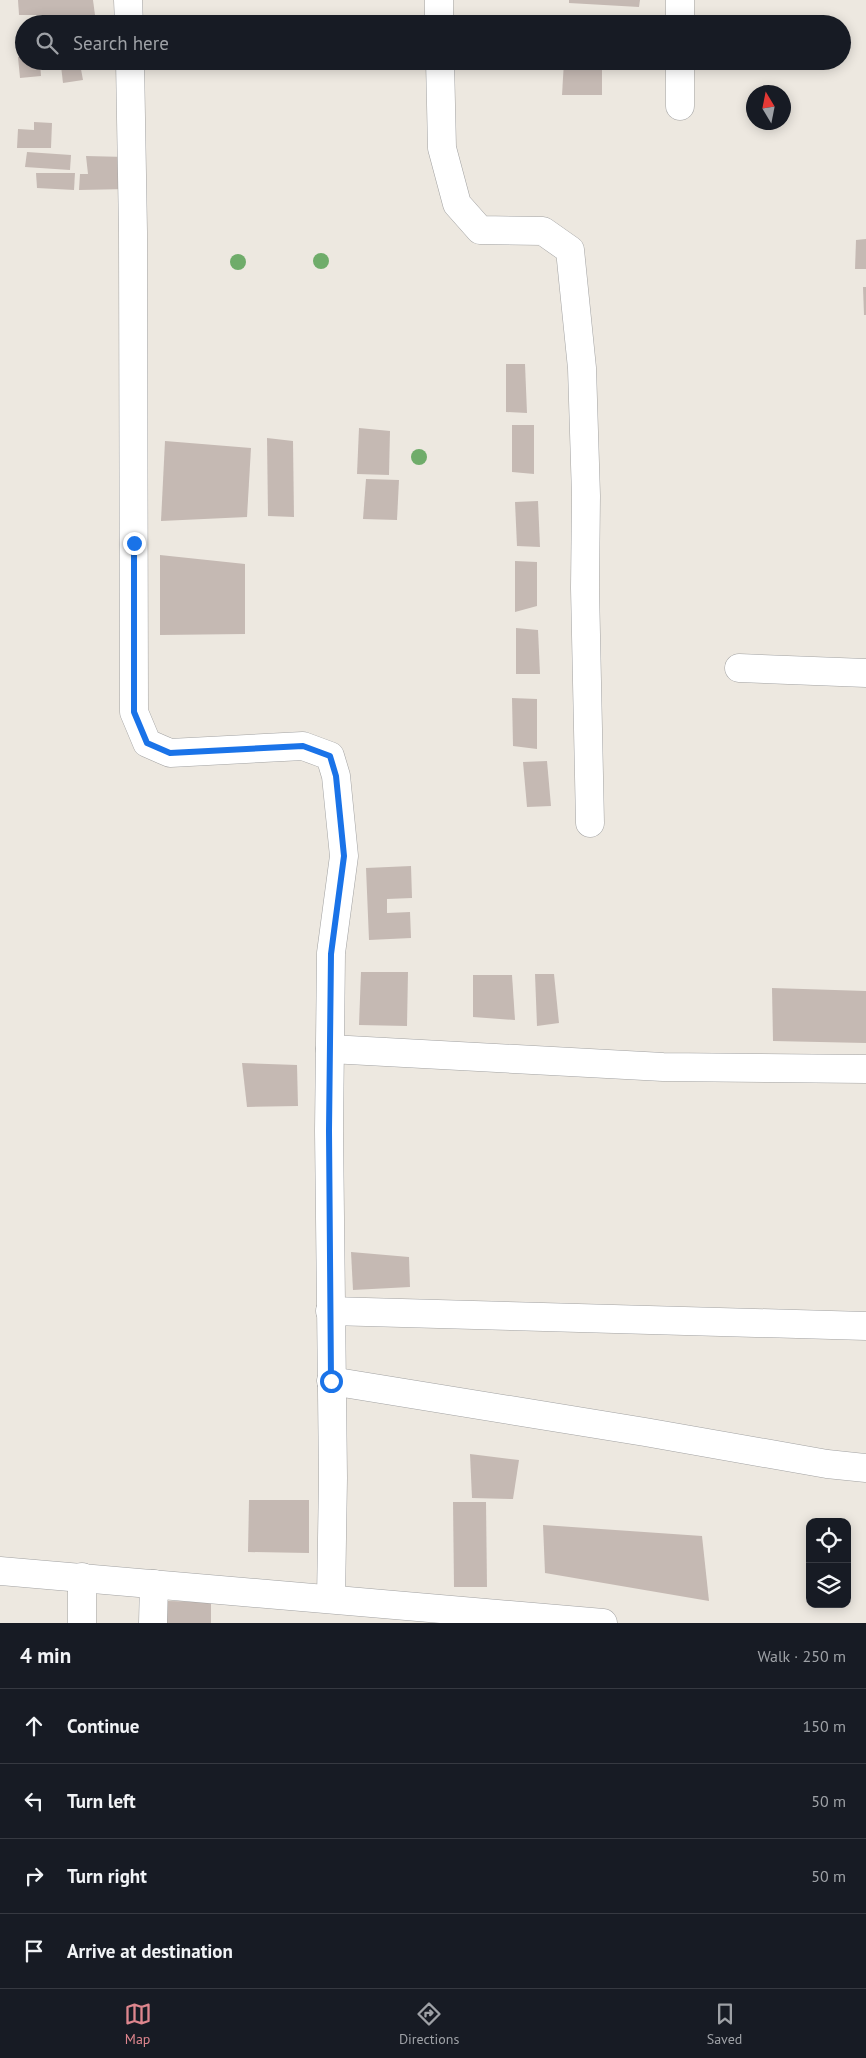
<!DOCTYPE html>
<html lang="en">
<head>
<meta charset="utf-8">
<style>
  :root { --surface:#171b24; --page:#242831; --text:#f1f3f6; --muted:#9ea1a6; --line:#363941; --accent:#de868e }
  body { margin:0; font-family:"PT Sans",sans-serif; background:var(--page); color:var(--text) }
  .controls { position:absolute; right:15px; bottom:15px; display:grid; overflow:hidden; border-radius:10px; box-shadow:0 2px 12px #0003 }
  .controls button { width:45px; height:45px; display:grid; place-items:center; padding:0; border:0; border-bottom:1px solid var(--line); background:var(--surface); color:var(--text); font:25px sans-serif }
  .compass { position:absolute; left:746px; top:85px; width:45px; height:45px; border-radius:50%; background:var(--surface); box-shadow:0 2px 12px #0003; rotate:350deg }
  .stop { position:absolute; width:15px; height:15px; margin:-11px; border:4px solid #1a73e8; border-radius:50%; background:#fff }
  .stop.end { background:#1a73e8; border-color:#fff; box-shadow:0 1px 5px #0008 }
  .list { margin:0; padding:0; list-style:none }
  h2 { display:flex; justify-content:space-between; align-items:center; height:65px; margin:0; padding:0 20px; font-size:21px }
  h2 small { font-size:16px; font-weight:400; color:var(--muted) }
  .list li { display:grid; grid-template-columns:32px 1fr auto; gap:15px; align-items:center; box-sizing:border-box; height:75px; padding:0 20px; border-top:1px solid var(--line) }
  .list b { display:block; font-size:19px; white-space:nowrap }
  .list em { font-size:16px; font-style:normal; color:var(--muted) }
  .icon { flex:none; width:28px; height:28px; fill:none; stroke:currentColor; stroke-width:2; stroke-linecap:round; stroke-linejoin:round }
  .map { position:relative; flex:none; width:866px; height:1623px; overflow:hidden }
  .search { position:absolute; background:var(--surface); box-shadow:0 2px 12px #0003; left:15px; right:15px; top:15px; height:55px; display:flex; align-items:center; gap:12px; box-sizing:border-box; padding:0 18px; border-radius:28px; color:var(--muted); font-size:19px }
  .sheet { height:365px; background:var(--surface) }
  nav { display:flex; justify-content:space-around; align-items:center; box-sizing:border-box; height:70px; border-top:1px solid var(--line); background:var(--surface); font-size:14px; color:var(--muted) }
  nav a { display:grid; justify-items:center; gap:2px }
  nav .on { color:var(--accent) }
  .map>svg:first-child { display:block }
  .building { fill:#c5b9b3 }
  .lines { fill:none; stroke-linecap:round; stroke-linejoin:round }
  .street-casing { stroke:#a2a2a2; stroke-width:29 }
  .street { stroke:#fff; stroke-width:28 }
  .tree { fill:#6fac6a }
  .route { stroke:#1a73e8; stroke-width:6 }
</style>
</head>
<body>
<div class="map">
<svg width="866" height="1623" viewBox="0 0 866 1623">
  <rect width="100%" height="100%" fill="#ede8e0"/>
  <!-- building -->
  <g class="building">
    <polygon points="18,0 93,0 95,15 19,15"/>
    <polygon points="569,0 640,0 639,7 569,3"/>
    <polygon points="24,56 24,61 40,61 41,76 20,78 18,57"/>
    <polygon points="564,61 602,61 602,95 562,95"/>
    <polygon points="80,64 83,80 63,83 61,66"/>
    <polygon points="34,122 52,123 51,148 17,148 18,129 34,130"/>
    <polygon points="27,152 71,155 70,170 25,167"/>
    <polygon points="86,156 126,157 128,189 79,190 80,174 88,174"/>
    <polygon points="36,173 75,173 74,190 37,188"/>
    <polygon points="866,239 866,269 855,269 856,240"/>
    <polygon points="863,287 866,287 866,315 864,315"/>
    <polygon points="506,364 525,364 527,413 506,412"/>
    <polygon points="512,425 534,425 534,474 512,472"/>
    <polygon points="359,428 390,431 389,475 357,474"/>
    <polygon points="267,438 293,441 294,517 268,516"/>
    <polygon points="165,441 251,448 247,517 161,521"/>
    <polygon points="366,479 399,480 397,520 363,519"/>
    <polygon points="538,501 540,547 517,546 515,502"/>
    <polygon points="160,555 245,564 245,634 160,635"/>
    <polygon points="515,561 537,562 537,606 515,612"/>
    <polygon points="516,628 538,630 540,674 516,674"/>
    <polygon points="512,698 537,699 537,749 513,746"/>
    <polygon points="547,761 551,806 527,807 523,762"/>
    <polygon points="411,866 412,898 387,899 387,913 410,912 411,938 369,940 366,868"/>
    <polygon points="361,972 408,972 407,1026 359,1025"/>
    <polygon points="535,974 554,974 559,1023 537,1026"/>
    <polygon points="473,975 512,975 515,1020 473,1017"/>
    <polygon points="772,988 866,991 866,1043 773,1041"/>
    <polygon points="242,1063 297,1065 298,1106 247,1107"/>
    <polygon points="351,1252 409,1257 410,1287 353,1290"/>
    <polygon points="470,1454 519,1460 513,1499 472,1498"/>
    <polygon points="249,1500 309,1500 309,1553 248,1552"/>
    <polygon points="453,1502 486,1502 487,1587 454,1587"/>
    <polygon points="543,1525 702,1536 709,1601 545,1573"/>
    <polygon points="167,1601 211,1602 211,1623 167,1623"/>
  </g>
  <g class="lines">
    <!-- street casing -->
    <g class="street-casing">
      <g id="street">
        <polyline points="128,0 129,24"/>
        <polyline points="439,0 439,24"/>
        <polyline points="680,0 680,24"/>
        <polyline points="130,61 133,232 134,712 147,743 170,753 303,746 330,756 336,776 344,856 331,953 329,1131 333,1478 331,1599"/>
        <polyline points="440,61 442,148 457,204 480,230 543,231 570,250 582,368 586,496 585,588 590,823"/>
        <polyline points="680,61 680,106"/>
        <polyline points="739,668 866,673"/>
        <polyline points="330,1049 663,1067 866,1069"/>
        <polyline points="330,1311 866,1326"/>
        <polyline points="331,1381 645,1432 827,1464 866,1468"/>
        <polyline points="0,1571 603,1623"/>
        <polyline points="82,1577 82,1623"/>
        <polyline points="153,1623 154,1584"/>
      </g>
    </g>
    <!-- street -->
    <use href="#street" class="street"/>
  </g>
  <!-- trees -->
  <g class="tree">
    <circle cx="321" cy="261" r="8"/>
    <circle cx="238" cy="262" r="8"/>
    <circle cx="419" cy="457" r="8"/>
  </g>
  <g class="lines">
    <!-- route -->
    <polyline class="route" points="134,543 134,712 147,743 170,753 303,746 330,756 336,776 344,856 331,954 329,1131 331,1381"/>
  </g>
</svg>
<div class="controls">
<button><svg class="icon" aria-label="locate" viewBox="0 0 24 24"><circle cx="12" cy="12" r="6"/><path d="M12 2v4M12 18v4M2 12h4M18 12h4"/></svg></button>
<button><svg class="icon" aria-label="layers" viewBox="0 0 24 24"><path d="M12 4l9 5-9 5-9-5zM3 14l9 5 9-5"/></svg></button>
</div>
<svg class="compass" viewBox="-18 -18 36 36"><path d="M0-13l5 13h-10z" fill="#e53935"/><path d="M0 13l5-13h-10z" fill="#9ea1a6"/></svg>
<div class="stop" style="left:331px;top:1381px"></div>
<div class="stop end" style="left:134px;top:543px"></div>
<div class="search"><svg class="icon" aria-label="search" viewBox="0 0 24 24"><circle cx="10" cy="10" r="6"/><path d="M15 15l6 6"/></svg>Search here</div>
</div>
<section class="sheet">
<h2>4 min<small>Walk · 250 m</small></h2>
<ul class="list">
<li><svg class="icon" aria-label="ahead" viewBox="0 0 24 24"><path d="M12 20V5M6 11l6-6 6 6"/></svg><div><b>Continue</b></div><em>150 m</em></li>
<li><svg class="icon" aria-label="left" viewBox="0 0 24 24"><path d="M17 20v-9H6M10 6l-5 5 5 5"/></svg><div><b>Turn left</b></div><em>50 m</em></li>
<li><svg class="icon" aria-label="right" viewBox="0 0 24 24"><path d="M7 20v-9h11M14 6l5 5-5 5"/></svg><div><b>Turn right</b></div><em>50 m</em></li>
<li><svg class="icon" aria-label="arrive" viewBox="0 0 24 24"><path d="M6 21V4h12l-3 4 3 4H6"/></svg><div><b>Arrive at destination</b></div></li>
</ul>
</section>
<nav>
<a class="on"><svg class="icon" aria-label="map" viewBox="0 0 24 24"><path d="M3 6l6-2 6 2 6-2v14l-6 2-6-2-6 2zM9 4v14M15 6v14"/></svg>Map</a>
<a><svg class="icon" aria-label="directions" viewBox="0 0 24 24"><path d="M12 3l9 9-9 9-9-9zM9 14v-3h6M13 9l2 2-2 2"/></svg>Directions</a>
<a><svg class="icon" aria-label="saved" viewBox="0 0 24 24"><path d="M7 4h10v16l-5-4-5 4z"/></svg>Saved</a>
</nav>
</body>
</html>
